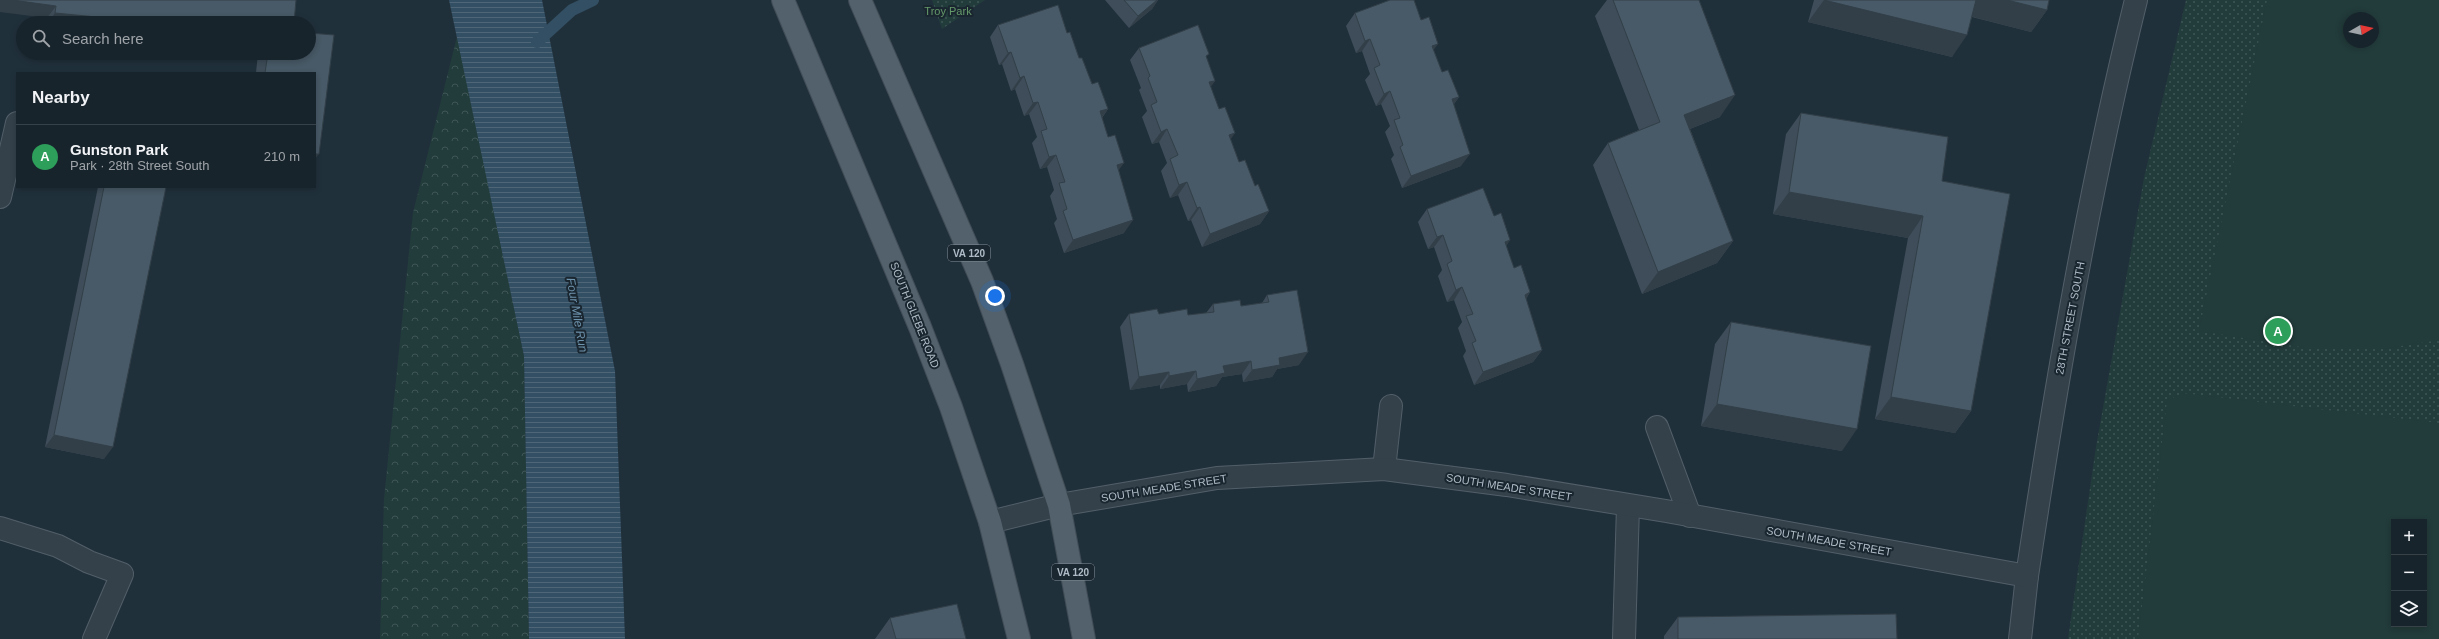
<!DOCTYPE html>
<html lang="en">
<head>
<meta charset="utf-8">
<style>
  :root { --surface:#18242c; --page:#212c34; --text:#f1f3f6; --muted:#9fa4a9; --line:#364148; --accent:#2563eb }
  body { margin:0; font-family:Arial,sans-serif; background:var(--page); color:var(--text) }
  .controls { position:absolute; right:12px; bottom:12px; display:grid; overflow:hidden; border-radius:0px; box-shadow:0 2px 6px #0003 }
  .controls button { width:36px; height:36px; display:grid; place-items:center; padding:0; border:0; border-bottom:1px solid var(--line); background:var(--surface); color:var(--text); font:20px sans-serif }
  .compass { position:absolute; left:2343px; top:12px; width:36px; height:36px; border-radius:50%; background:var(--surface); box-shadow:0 2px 6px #0003; rotate:81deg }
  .you { position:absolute; left:995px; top:296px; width:14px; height:14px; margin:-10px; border:3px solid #fff; border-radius:50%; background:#1a73e8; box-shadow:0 0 0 6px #1a73e833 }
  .badge { display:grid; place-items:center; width:26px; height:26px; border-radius:50%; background:var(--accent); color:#fff; font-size:13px; font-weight:700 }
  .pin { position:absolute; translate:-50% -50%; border:2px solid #fff; box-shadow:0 1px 4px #0006 }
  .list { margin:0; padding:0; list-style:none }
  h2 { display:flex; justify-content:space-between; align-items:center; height:52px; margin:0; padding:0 16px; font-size:17px }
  h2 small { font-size:13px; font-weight:400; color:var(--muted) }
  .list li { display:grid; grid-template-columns:26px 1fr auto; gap:12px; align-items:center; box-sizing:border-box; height:64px; padding:0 16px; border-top:1px solid var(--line) }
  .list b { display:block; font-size:15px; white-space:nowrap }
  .list p { margin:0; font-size:13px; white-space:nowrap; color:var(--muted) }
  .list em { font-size:13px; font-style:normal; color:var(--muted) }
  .icon { flex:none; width:22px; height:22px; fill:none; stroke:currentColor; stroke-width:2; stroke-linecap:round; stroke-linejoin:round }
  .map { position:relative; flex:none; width:2439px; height:639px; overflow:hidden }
  .search { position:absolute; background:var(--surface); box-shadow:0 2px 6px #0003; left:16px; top:16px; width:300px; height:44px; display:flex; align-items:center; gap:10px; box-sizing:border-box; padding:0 14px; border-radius:22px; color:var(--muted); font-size:15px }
  .panel { position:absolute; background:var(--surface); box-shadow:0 2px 6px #0003; left:16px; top:72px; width:300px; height:116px; border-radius:0px }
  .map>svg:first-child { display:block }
  .green { fill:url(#green-dots); fill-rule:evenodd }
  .forest { fill:url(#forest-crowns) }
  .pitch { fill:#223c3b; fill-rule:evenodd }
  .water { fill:url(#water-rules) }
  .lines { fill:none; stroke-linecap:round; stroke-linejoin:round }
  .stream { stroke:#334f63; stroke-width:12 }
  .service-casing { stroke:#525f69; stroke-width:24 }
  .minor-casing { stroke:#525f69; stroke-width:24 }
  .tertiary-casing { stroke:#525f69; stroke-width:24 }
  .primary-casing { stroke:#414d57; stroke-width:24 }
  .service { stroke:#34414b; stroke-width:22 }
  .minor { stroke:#34414b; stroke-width:22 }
  .tertiary { stroke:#34414b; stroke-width:22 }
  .primary { stroke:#52616b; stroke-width:22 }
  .wall { fill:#3e4d59 }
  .shaded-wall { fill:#323f48 }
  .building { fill:#485a67; stroke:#323f48 }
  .labels { text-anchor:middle; stroke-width:4; stroke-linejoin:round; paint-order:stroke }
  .shield { fill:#1a2630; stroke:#828f9a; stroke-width:1 }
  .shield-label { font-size:10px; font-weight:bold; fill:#afbcc7 }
  .park-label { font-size:11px; fill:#659969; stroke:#1a2630 }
  .street-label { font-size:11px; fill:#afbcc7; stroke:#1a2630 }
  .water-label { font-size:12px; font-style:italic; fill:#6e93ac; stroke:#1a2630 }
</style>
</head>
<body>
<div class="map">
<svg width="2439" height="639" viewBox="0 0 2439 639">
  <defs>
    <pattern id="green-dots" width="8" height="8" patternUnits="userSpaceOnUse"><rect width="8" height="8" fill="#223c3b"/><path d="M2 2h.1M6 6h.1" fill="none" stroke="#405656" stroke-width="1.8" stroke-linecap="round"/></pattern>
    <pattern id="forest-crowns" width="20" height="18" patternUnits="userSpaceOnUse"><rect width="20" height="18" fill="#223c3b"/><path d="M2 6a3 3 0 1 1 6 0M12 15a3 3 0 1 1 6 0" fill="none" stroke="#405656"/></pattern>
    <pattern id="water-rules" width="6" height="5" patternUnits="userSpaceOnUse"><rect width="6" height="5" fill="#334f63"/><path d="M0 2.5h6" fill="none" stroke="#4e6678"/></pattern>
  </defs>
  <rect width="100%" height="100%" fill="#20303b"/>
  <!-- green -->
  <g class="green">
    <polygon points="932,0 985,0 942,29"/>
    <path d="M2186,0H2439V639H2068L2096,447L2144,178ZM2349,18H2373V42H2349ZM2394,522H2424V624H2394Z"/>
  </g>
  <!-- forest -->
  <polygon class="forest" points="458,33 524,356 529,639 380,639 384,499 413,213"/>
  <!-- pitch -->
  <g class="pitch">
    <path d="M2267,0H2439V340L2382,349H2314L2199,331ZM2349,18H2373V42H2349Z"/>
    <path d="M2182,393L2439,423V639H2138L2167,401ZM2394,522H2424V624H2394Z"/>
  </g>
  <!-- water -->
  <polygon class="water" points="449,0 542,0 615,371 625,639 529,639 524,356"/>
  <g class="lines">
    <!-- stream -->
    <polyline class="stream" points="537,42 572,10 593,0"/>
    <!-- service casing -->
    <g class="service-casing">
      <g id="service">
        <polyline points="0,197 17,123"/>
        <polyline points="1657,427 1690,516"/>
        <polyline points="1384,469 1391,406"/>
        <polyline points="1624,639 1628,506"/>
      </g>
    </g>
    <!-- minor casing -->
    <g class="minor-casing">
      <g id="minor">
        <polyline points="0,528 58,546 89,562 122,574 94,639"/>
        <polyline points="2020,639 2027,576"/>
      </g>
    </g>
    <!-- tertiary casing -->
    <g class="tertiary-casing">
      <path id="tertiary" d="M990,522L1059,505L1217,478L1384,469L1507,485L1666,511L2027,576C2056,383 2089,190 2136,0"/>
    </g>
    <!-- primary casing -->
    <g class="primary-casing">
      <g id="primary">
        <polyline points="783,0 920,327 951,407 990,522 1019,639"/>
        <polyline points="860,0 982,281 1012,364 1059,505 1084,639"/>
      </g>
    </g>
    <!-- service -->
    <use href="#service" class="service"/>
    <!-- minor -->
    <use href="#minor" class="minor"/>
    <!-- tertiary -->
    <use href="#tertiary" class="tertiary"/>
    <!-- primary -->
    <use href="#primary" class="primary"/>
  </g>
  <!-- wall -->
  <g class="wall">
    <polygon points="0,0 294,23 46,23 47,18"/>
    <polygon points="1105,0 1158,0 1152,9 1129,28"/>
    <polygon points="1607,0 1699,0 1720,117 1690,129 1733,241 1717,263 1642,294 1593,165 1608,143 1639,130 1595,16"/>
    <polygon points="1814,0 2049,0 2047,10 2031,32 1972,17 1952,57 1808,22"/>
    <polygon points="1355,13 1421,20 1442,72 1459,97 1454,104 1461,166 1402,188 1391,159 1394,155 1385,132 1390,126 1381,104 1376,106 1365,80 1370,74 1362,51 1356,53 1346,26"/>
    <polygon points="998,25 1067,33 1079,58 1092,84 1108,109 1102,118 1119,170 1124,233 1064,253 1054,223 1057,219 1050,196 1054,190 1047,167 1040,169 1032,143 1037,137 1029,114 1024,116 1015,89 1011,91 1002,64 999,65 990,37"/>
    <polygon points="1139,48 1206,57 1215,81 1210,87 1239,162 1255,186 1269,211 1260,224 1202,247 1191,220 1188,221 1178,195 1170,198 1161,171 1167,163 1159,142 1152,144 1142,117 1147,111 1139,90 1141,88 1130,60"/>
    <polygon points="258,53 309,53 315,73 256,73"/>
    <polygon points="1801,113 1942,181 1971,411 1955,433 1875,419 1908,238 1773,214 1786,134"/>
    <polygon points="98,187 166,187 104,459 45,447"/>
    <polygon points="1427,209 1494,216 1514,268 1530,292 1526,299 1542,350 1533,362 1474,385 1463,356 1466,351 1458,328 1462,322 1454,300 1447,302 1438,276 1442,270 1434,247 1428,249 1418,222"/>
    <polygon points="1267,295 1299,365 1277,369 1272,377 1243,382 1242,374 1222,377 1216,386 1188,392 1187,384 1160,389 1160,385 1130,390 1120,327 1129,314 1159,314 1188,315 1206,313 1213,304 1241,306 1262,303"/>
    <polygon points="1731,322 1842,451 1701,426 1715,344"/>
    <polygon points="1678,617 1897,639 1664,639 1664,636"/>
    <polygon points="890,618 966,639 875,639"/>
  </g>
  <!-- shaded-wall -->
  <g class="shaded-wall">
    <polygon points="0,0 12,0 56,6 47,18 0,12"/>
    <polygon points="1157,0 1158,0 1152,9 1129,28 1138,16"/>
    <polygon points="1824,0 1967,35 1952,57 1808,22"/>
    <polygon points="1972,0 2007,0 2047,10 2031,32 1962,14"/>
    <polygon points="55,13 159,23 48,23"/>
    <polygon points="1370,39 1362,51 1356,53 1365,41"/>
    <polygon points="1438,44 1429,56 1432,46"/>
    <polygon points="1011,52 1002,64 999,65 1008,53"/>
    <polygon points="1024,76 1015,89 1011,91 1020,78"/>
    <polygon points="1215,81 1206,93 1209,82"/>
    <polygon points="1390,91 1381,104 1376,106 1384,94"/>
    <polygon points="1735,95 1720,117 1669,137 1684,115"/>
    <polygon points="1459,97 1450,109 1452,99"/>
    <polygon points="1038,102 1029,114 1024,116 1033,103"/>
    <polygon points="1108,109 1099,121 1100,111"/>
    <polygon points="1167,129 1159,142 1152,144 1161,132"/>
    <polygon points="1235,133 1226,146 1229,135"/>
    <polygon points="315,154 319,154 315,159"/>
    <polygon points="1470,154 1461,166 1402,188 1411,176"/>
    <polygon points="1056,155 1047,167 1040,169 1049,157"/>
    <polygon points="1124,163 1115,175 1117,165"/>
    <polygon points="1187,182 1178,195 1170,198 1179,185"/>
    <polygon points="1789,192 1923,216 1908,238 1773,214"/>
    <polygon points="1200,207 1191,220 1188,221 1197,208"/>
    <polygon points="1269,211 1260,224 1202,247 1210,234"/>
    <polygon points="1133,220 1124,233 1064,253 1073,240"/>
    <polygon points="1443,235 1434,247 1428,249 1437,237"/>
    <polygon points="1510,240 1502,253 1505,242"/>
    <polygon points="1733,241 1717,263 1642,294 1658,272"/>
    <polygon points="1462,287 1454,300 1447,302 1456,290"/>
    <polygon points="1530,292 1522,305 1525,295"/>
    <polygon points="1542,350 1533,362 1474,385 1483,372"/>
    <polygon points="1308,352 1299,365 1277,369 1272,377 1243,382 1252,370 1279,358"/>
    <polygon points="1251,361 1242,374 1222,377 1216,386 1188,392 1197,379 1223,366"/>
    <polygon points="1196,371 1187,384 1160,389 1169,376"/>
    <polygon points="1169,372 1160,385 1130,390 1139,377"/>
    <polygon points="1891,397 1971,411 1955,433 1875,419"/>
    <polygon points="1717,404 1857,429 1842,451 1701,426"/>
    <polygon points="54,435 113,447 104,459 45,447"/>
  </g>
  <!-- building -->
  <g class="building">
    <polygon points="12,0 296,0 294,23 159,23 55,13 56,6"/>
    <polygon points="1124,0 1157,0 1138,16"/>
    <polygon points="1390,0 1414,0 1421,20 1429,17 1438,44 1432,46 1442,72 1448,70 1459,97 1452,99 1470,154 1411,176 1400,147 1403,145 1394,120 1400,118 1390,91 1384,94 1374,68 1380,65 1370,39 1365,41 1355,13"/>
    <polygon points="1613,0 1699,0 1735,95 1684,115 1733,241 1658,272 1608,143 1660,122"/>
    <polygon points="1824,0 1976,0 1967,35"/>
    <polygon points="2007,0 2049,0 2047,10"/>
    <polygon points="1058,5 1067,33 1070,32 1079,58 1082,58 1092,84 1098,82 1108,109 1100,111 1108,137 1115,135 1124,163 1117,165 1133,220 1073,240 1063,211 1067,209 1059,183 1065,182 1056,155 1049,157 1041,131 1047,129 1038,102 1033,103 1024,76 1020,78 1011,52 1008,53 998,25"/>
    <polygon points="1198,25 1209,54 1206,56 1215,81 1209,82 1219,109 1225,107 1235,133 1229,135 1239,162 1245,160 1255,186 1258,184 1269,211 1210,234 1200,207 1197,208 1187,182 1179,185 1170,159 1178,155 1167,129 1161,132 1151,105 1157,102 1148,78 1150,76 1139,48"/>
    <polygon points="309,33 334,35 319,154 315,154 315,73 265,73 268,53 309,53"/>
    <polygon points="1801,113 1948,137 1942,181 2010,194 1971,411 1891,397 1923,216 1789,192"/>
    <polygon points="104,187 166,187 113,447 54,435"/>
    <polygon points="1483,188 1494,216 1501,213 1510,240 1505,242 1514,268 1521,265 1530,292 1525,295 1542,350 1483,372 1472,343 1476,341 1466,316 1473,314 1462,287 1456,290 1447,264 1452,261 1443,235 1437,237 1427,209"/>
    <polygon points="1297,290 1308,352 1279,358 1280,365 1252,370 1251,361 1223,366 1225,373 1197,379 1196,371 1169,376 1169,372 1139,377 1129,314 1157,309 1159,314 1187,309 1188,315 1214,312 1213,304 1240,300 1241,306 1269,302 1267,295"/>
    <polygon points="1731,322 1871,346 1857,429 1717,404"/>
    <polygon points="957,604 966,639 896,639 890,618"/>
    <polygon points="1896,614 1897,639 1678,639 1678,617"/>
  </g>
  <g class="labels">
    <!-- shield labels -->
    <g class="shield">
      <rect x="948" y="245" width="42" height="16" rx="3"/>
      <rect x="1052" y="564" width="42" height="16" rx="3"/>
    </g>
    <g class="shield-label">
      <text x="969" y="257">VA 120</text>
      <text x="1073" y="576">VA 120</text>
    </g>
    <!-- park labels -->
    <g class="park-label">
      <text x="948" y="15">Troy Park</text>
    </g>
    <!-- street labels -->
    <g class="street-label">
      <text transform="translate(915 315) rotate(68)" y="4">SOUTH GLEBE ROAD</text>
      <text transform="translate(2070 318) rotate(-79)" y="4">28TH STREET SOUTH</text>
      <text transform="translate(1509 487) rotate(9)" y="4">SOUTH MEADE STREET</text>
      <text transform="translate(1164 488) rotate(-9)" y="4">SOUTH MEADE STREET</text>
      <text transform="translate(1829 541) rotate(10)" y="4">SOUTH MEADE STREET</text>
    </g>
    <!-- water labels -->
    <g class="water-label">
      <text transform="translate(577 315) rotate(80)" y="4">Four Mile Run</text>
    </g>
  </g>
</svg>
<div class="controls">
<button>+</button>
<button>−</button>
<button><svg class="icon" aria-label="layers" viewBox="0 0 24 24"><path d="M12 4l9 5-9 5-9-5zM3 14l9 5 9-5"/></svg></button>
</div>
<svg class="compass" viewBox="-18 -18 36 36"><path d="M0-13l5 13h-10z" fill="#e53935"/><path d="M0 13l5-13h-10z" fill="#9fa4a9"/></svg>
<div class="you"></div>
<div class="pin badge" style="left:2278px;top:331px;background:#2e9e5b">A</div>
<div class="search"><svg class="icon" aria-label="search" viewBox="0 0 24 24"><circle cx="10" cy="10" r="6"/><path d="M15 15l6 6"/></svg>Search here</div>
<section class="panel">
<h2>Nearby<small></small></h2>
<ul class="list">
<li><span class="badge" style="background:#2e9e5b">A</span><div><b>Gunston Park</b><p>Park · 28th Street South</p></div><em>210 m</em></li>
</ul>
</section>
</div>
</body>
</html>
